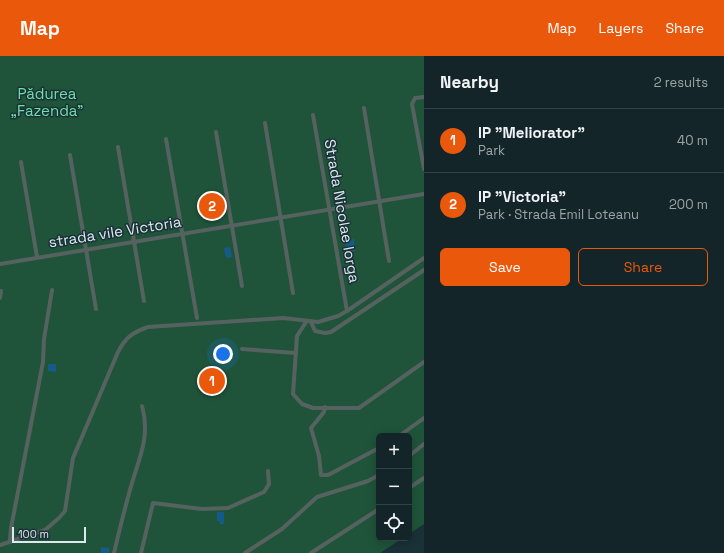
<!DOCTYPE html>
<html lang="en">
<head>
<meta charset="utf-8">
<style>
  :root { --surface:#142529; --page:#213135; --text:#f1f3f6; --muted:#9da5a8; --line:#334246; --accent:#ea580c }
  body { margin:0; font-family:"Space Grotesk",sans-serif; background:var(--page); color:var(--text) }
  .controls { position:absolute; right:12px; bottom:12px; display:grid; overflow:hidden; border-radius:6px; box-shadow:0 2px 10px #0003 }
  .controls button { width:36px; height:36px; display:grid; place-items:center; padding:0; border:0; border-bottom:1px solid var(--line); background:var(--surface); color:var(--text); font:20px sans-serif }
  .scale { position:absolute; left:12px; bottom:10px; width:74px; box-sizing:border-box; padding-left:4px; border:2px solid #dceaee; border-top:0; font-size:11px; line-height:14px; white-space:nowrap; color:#dceaee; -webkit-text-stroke:3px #1a3137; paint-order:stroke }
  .you { position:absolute; left:223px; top:298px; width:14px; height:14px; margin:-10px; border:3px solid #fff; border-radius:50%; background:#1a73e8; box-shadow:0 0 0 6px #1a73e833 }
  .badge { display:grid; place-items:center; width:26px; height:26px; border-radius:50%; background:var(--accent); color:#fff; font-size:13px; font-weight:700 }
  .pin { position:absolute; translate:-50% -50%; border:2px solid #fff; box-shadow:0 1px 4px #0006 }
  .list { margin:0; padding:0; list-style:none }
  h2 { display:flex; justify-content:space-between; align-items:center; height:52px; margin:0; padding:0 16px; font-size:17px }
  h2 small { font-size:13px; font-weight:400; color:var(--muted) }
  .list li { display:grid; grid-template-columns:26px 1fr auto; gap:12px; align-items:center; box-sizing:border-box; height:64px; padding:0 16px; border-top:1px solid var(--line) }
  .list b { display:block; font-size:15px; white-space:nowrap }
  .list p { margin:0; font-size:13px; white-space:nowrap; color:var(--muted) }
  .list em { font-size:13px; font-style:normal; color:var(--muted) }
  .actions { display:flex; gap:8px; padding:12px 16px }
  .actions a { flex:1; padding:9px 0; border:1px solid var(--accent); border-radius:6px; text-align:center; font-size:14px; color:var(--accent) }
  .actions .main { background:var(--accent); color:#fff }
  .icon { flex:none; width:22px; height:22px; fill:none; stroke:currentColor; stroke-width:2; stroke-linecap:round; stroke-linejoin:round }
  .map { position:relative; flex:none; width:424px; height:497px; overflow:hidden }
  header { display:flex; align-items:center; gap:24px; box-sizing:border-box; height:56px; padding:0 20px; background:var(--accent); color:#fff }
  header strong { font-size:19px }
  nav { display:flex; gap:22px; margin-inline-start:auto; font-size:14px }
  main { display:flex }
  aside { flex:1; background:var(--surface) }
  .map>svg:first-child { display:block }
  .green { fill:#1f543a }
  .building { fill:#155b8a }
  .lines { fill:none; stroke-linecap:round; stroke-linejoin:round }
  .minor { stroke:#566260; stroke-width:4 }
  .labels { text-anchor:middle; stroke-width:3; stroke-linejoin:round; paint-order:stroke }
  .park-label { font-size:15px; fill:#70e0a8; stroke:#1a3137 }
  .street-label { font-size:15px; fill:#dceaee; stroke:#1a3137 }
</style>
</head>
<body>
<header>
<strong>Map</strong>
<nav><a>Map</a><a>Layers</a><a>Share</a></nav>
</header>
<main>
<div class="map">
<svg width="424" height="497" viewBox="0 0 424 497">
  <rect width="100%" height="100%" fill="#1a3137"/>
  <!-- green -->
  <polygon class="green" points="0,0 424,0 424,468 409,478 409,380 379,380 379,482 403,482 380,497 0,497"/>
  <!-- building -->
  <g class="building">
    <polygon points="354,183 355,195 347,196 345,185"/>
    <polygon points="230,191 232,201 226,202 224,192"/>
    <polygon points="48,308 56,308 56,316 48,315"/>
    <polygon points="217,456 224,456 224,468 220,468 220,465 217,465"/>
    <polygon points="101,491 109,492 109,497 101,497"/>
  </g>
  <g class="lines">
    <!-- minor -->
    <g class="minor">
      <polyline points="424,41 415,42 412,48 424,113"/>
      <polyline points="364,52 389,205"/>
      <polyline points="313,59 347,255"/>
      <polyline points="265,67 293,237"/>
      <polyline points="216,76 242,230"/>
      <polyline points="166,83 197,262"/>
      <polyline points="118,91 144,245"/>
      <polyline points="70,99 96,253"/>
      <polyline points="21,106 37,201"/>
      <polyline points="0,208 424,138"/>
      <polyline points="0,242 1,235"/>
      <polyline points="306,266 297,280 293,338 302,348 313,352 359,352 424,306"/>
      <polyline points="311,266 315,275 325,277 331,276 424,214"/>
      <polyline points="242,293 296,297"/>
      <polyline points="325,351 324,356 311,372 319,400 321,419 328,419 379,392"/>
      <polyline points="399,380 424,362"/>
      <polyline points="409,400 424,388"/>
      <polyline points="409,432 424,422"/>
      <polyline points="10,485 11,472 43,306 44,283 52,234"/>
      <path d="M0,489L45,474L59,462L65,455L73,402L118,296C125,282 133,276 148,271L283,262L318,266L338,260L347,255L424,202"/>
      <path d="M114,497C119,476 124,455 130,434C138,404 151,382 142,350"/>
      <polyline points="141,497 153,447 202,453 228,452 264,436 269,428 268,415"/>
      <polyline points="245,497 282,473 317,441 368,425 379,419"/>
      <polyline points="311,497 379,453"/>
    </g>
  </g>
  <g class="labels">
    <!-- park labels -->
    <g class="park-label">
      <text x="47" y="43">Pădurea<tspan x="47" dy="17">„Fazenda”</tspan></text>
    </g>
    <!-- street labels -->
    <g class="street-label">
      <text transform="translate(342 155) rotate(80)" y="5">Strada Nicolae Iorga</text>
      <text transform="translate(115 176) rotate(-9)" y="5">strada vile Victoria</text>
    </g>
  </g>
</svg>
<div class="controls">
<button>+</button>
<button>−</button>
<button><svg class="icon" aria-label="locate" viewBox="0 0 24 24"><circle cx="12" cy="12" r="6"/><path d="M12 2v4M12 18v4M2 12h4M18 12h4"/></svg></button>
</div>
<div class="scale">100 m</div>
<div class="you"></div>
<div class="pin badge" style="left:212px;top:325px">1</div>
<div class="pin badge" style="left:212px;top:150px">2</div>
</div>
<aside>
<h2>Nearby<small>2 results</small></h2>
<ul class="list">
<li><span class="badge">1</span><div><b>IP &quot;Meliorator&quot;</b><p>Park</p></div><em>40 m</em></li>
<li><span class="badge">2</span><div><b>IP &quot;Victoria&quot;</b><p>Park · Strada Emil Loteanu</p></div><em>200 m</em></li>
</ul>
<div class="actions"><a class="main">Save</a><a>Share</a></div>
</aside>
</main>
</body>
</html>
